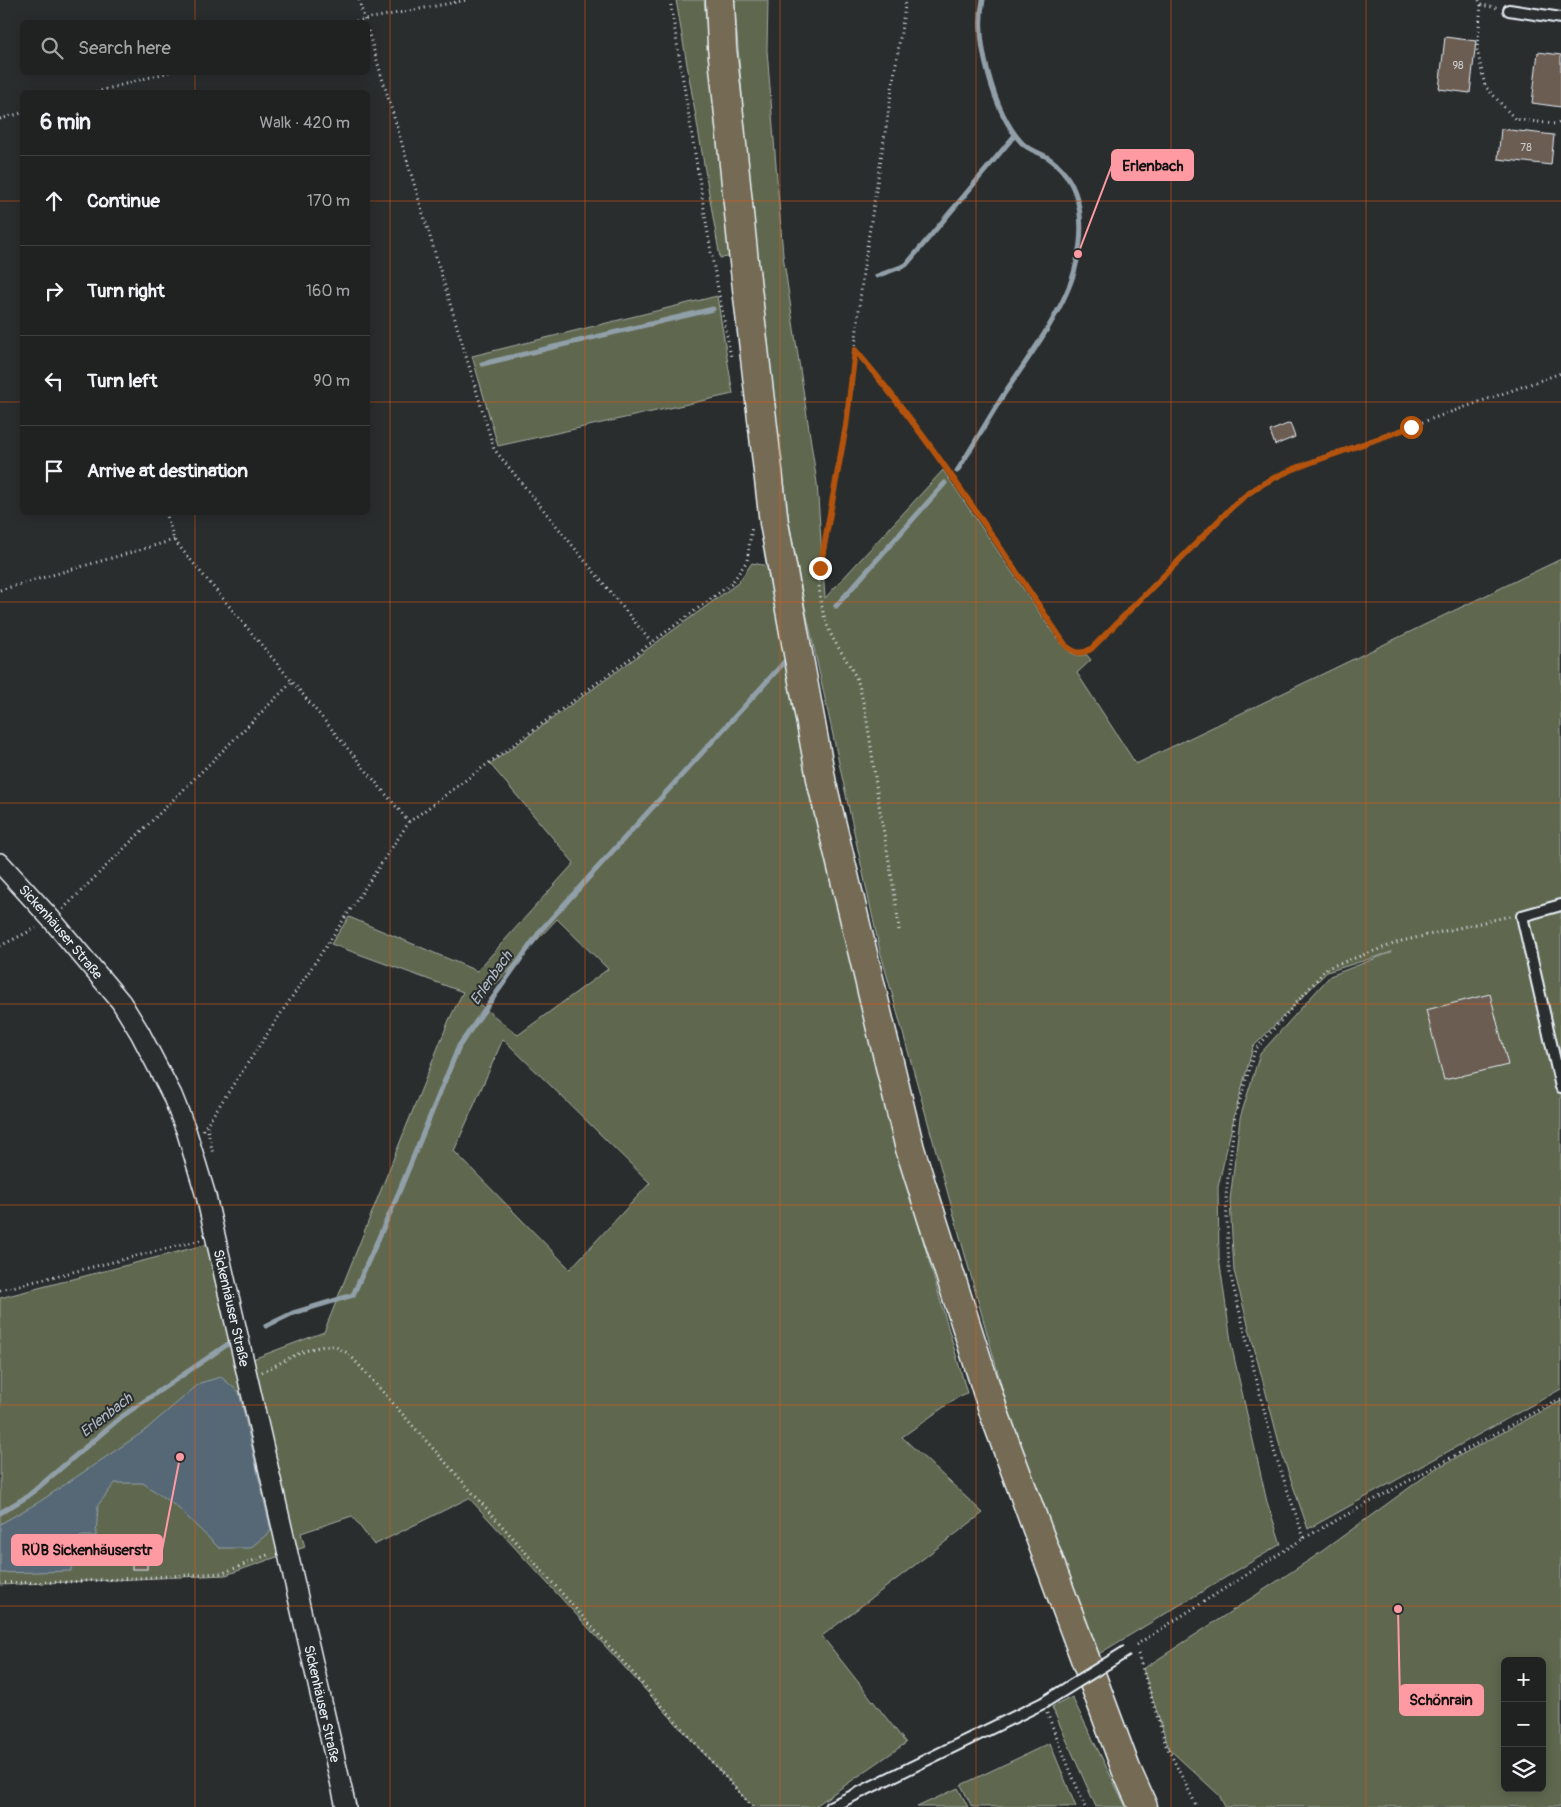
<!DOCTYPE html>
<html lang="en">
<head>
<meta charset="utf-8">
<style>
  :root { --surface:#202222; --page:#282a2a; --text:#f1f3f6; --muted:#a2a4a5; --line:#3d3f40 }
  body { margin:0; font-family:Pangolin,sans-serif; background:var(--page); color:var(--text) }
  .controls { position:absolute; right:15px; bottom:15px; display:grid; overflow:hidden; border-radius:8px; box-shadow:0 2px 12px #0003 }
  .controls button { width:45px; height:45px; display:grid; place-items:center; padding:0; border:0; border-bottom:1px solid var(--line); background:var(--surface); color:var(--text); font:25px sans-serif }
  .stop { position:absolute; width:15px; height:15px; margin:-11px; border:4px solid #b45309; border-radius:50%; background:#fff }
  .stop.end { background:#b45309; border-color:#fff; box-shadow:0 1px 5px #0008 }
  .list { margin:0; padding:0; list-style:none }
  h2 { display:flex; justify-content:space-between; align-items:center; height:65px; margin:0; padding:0 20px; font-size:21px }
  h2 small { font-size:16px; font-weight:400; color:var(--muted) }
  .list li { display:grid; grid-template-columns:32px 1fr auto; gap:15px; align-items:center; box-sizing:border-box; height:90px; padding:0 20px; border-top:1px solid var(--line) }
  .list b { display:block; font-size:19px; white-space:nowrap }
  .list em { font-size:16px; font-style:normal; color:var(--muted) }
  .icon { flex:none; width:28px; height:28px; fill:none; stroke:currentColor; stroke-width:2; stroke-linecap:round; stroke-linejoin:round }
  .map { position:relative; flex:none; width:1561px; height:1807px; overflow:hidden }
  .search { position:absolute; background:var(--surface); box-shadow:0 2px 12px #0003; left:20px; top:20px; width:350px; height:55px; display:flex; align-items:center; gap:12px; box-sizing:border-box; padding:0 18px; border-radius:8px; color:var(--muted); font-size:19px }
  .panel { position:absolute; background:var(--surface); box-shadow:0 2px 12px #0003; left:20px; top:90px; width:350px; height:425px; border-radius:8px }
  .map>svg:first-child { display:block }
  .green { fill:#5f684f; stroke:#a4aca4; fill-rule:evenodd }
  .water { fill:#576874; stroke:#919fa9 }
  .lines { fill:none; stroke-linecap:round; stroke-linejoin:round }
  .stream { stroke:#919fa9; stroke-width:5 }
  .building { fill:#6c5d53; stroke:#e8f1f8 }
  .lane-casing { stroke:#e8f1f8; stroke-width:14 }
  .street-casing { stroke:#e8f1f8; stroke-width:22 }
  .primary-casing { stroke:#e8f1f8; stroke-width:31 }
  .path { stroke:#e8f1f8; stroke-width:3; stroke-dasharray:1 4; stroke-linecap:butt }
  .lane { stroke:#2a2d2e; stroke-width:10 }
  .street { stroke:#2a2d2e; stroke-width:19 }
  .primary { stroke:#746b52; stroke-width:28 }
  .lane-bridge-casing { stroke:#e8f1f8; stroke-width:14; stroke-linecap:butt }
  .lane-bridge { stroke:#2a2d2e; stroke-width:10 }
  .route { stroke:#b45309; stroke-width:6 }
  .grid { fill:none; stroke:#e8590c; stroke-width:1; stroke-opacity:0.55 }
  .labels { text-anchor:middle; stroke-width:4; stroke-linejoin:round; paint-order:stroke }
  .number-label { font-size:11px; fill:#c9cccf }
  .street-label { font-size:14px; fill:#e8f1f8; stroke:#2a2d2e }
  .water-label { font-size:15px; font-style:italic; fill:#aebac3; stroke:#2a2d2e }
  .leader { fill:none; stroke:#ff9aa2; stroke-width:2 }
  .callout-dot { fill:#ff9aa2; stroke:#2a2d2e; stroke-width:2 }
  .callout { fill:#ff9aa2; stroke:#ff9aa2; stroke-width:2 }
  .callout-label { font-size:15px; text-anchor:middle; font-weight:bold; fill:#111 }
</style>
</head>
<body>
<div class="map">
<svg width="1561" height="1807" viewBox="0 0 1561 1807">
  <rect width="100%" height="100%" fill="#2a2d2e"/>
  <filter id="ink" filterUnits="userSpaceOnUse"><feTurbulence type="fractalNoise" baseFrequency=".02" numOctaves="2"/><feDisplacementMap in="SourceGraphic" scale="10" xChannelSelector="R" yChannelSelector="G"/><feConvolveMatrix kernelMatrix="1 2 1 2 8 2 1 2 1" color-interpolation-filters="sRGB"/></filter>
  <g filter="url(#ink)">
    <!-- green -->
    <g class="green">
      <polygon points="676,0 704,0 729,257 720,258"/>
      <path d="M734,0H768L767,50L783,255L817,483L825,598L943,470L1058,640C1066,647 1074,660 1086,654L1091,660L1077,673L1136,764L1561,559V1389L1308,1529L1282,1454L1234,1271L1230,1200L1240,1118L1260,1054L1330,976L1392,952L1327,972L1253,1047L1235,1113L1218,1187L1219,1258L1232,1348L1267,1502L1281,1544L1097,1655L1009,1412L880,951L805,607L789,521L756,259Z"/>
      <polygon points="717,296 733,394 498,446 472,356"/>
      <path d="M752,563L768,566L793,708L896,1146L967,1393L958,1397L902,1437L983,1513L822,1636L906,1743L814,1807H753L469,1498L374,1545L352,1516L301,1533L305,1547L226,1575L0,1585V1298L212,1243L237,1365L324,1332L449,1020L463,992L331,944L349,917L477,971L574,863L490,764L738,583ZM557,919L608,969L518,1035L478,1003ZM503,1039L650,1183L570,1269L454,1151Z"/>
      <path d="M1561,1401V1807H1225L1219,1795L1169,1749L1143,1669L1314,1557L1435,1469ZM1505,1661H1542V1788H1505Z"/>
      <polygon points="1072,1697 1126,1807 1096,1807 1052,1707"/>
      <polygon points="1050,1743 1076,1807 972,1807 961,1785"/>
      <polygon points="958,1788 968,1807 917,1807"/>
    </g>
    <!-- water -->
    <polygon class="water" points="221,1377 239,1392 271,1531 250,1548 219,1548 177,1507 143,1483 115,1483 98,1505 96,1536 81,1536 71,1548 71,1571 0,1573 0,1524 39,1502 143,1432 200,1383"/>
    <g class="lines">
      <!-- stream -->
      <g class="stream">
        <polyline points="877,276 906,265 1015,135"/>
        <polyline points="482,364 713,309"/>
        <path d="M957,471C974,445 989,417 1006,391C1029,357 1065,308 1075,269C1085,231 1085,185 1050,159C1041,152 1029,151 1021,142C994,112 974,40 983,0"/>
        <polyline points="836,606 945,483"/>
        <polyline points="266,1326 293,1313 353,1295 394,1204 459,1046 541,930 789,657"/>
        <polyline points="0,1513 28,1496 121,1417 231,1342"/>
      </g>
    </g>
    <!-- building -->
    <g class="building">
      <polygon points="1445,37 1476,41 1470,93 1439,89"/>
      <polygon points="1538,52 1561,55 1561,107 1532,103"/>
      <polygon points="1501,129 1554,135 1551,165 1498,159"/>
      <polygon points="1290,423 1295,437 1275,445 1270,431"/>
      <polygon points="1490,994 1508,1065 1444,1080 1426,1010"/>
      <rect x="132" y="1557" width="15" height="12"/>
    </g>
    <g class="lines">
      <!-- lane casing -->
      <g class="lane-casing">
        <g id="lane">
          <polyline points="1509,10 1561,18"/>
          <polyline points="1561,905 1522,916 1561,1087"/>
          <polyline points="830,1807 1043,1703"/>
        </g>
      </g>
      <!-- street casing -->
      <g class="street-casing">
        <g id="street">
          <path id="s1" d="M0,863L52,920L121,1002L140,1033L172,1095L186,1130L206,1196L346,1807"/>
        </g>
      </g>
      <!-- primary casing -->
      <g class="primary-casing">
        <polyline id="primary" points="720,0 722,47 744,262 774,523 822,784 910,1149 994,1413 1126,1769 1143,1807"/>
      </g>
      <!-- path -->
      <g class="path">
        <polyline points="359,0 365,22"/>
        <polyline points="670,0 711,252 731,357"/>
        <polyline points="1479,0 1481,5 1499,8"/>
        <polyline points="1481,5 1477,49 1485,86 1515,119 1555,124 1561,122"/>
        <polyline points="351,22 467,0"/>
        <polyline points="368,31 494,449 651,642"/>
        <polyline points="96,92 169,72"/>
        <polyline points="0,119 22,113"/>
        <path d="M856,351C935,443 998,546 1066,646L1072,651L1080,653L1091,649L1233,506L1262,483L1310,462L1561,373"/>
        <polyline points="166,512 174,540 409,822"/>
        <polyline points="0,590 174,540"/>
        <polyline points="63,909 292,682"/>
        <path d="M899,930C895,888 886,847 879,805C873,767 870,727 860,689C856,672 843,656 835,642C824,623 819,600 819,579L849,404L863,272L906,0"/>
        <polyline points="0,946 36,928"/>
        <polyline points="207,1126 213,1154"/>
        <polyline points="203,1130 409,822 731,584 747,561 752,526"/>
        <polyline points="0,1290 201,1240"/>
        <path d="M262,1372C282,1363 317,1339 339,1348C342,1350 346,1352 349,1354L752,1807"/>
        <polyline points="1304,1538 1275,1454 1229,1269 1226,1195 1235,1116 1255,1050 1327,968 1402,941 1510,916"/>
        <polyline points="0,1583 67,1582 223,1573 270,1554"/>
        <polyline points="1136,1645 1304,1538 1553,1402 1561,1400"/>
        <polyline points="1138,1654 1166,1745 1197,1807"/>
        <polyline points="1047,1713 1085,1807"/>
      </g>
      <!-- lane -->
      <use href="#lane" class="lane"/>
      <!-- street -->
      <use href="#street" class="street"/>
      <!-- primary -->
      <use href="#primary" class="primary"/>
      <!-- lane-bridge casing -->
      <g class="lane-bridge-casing">
        <polyline id="lane-bridge" points="1043,1703 1127,1651"/>
      </g>
      <!-- lane-bridge -->
      <use href="#lane-bridge" class="lane-bridge"/>
    </g>
  </g>
  <g class="lines" filter="url(#ink)">
    <!-- route -->
    <path class="route" d="M820,568L846,426L855,350C934,442 998,546 1066,646C1075,653 1081,655 1091,649L1233,506C1262,479 1297,467 1335,454C1360,445 1386,436 1411,427"/>
  </g>
  <!-- grid -->
  <path class="grid" d="M195,0V22M390,0V1807M585,0V1807M780,0V1807M976,0V1807M1171,0V1807M1366,0V1807M195,72V92M0,201H22M368,201H1561M0,402H22M368,402H1561M195,512V1807M0,602H1561M0,803H1561M0,1004H1561M0,1205H1561M0,1405H1561M0,1606H1561"/>
  <g class="labels">
    <!-- number labels -->
    <g class="number-label">
      <text x="1458" y="69">98</text>
      <text x="1526" y="151">78</text>
    </g>
    <!-- street labels -->
    <g class="street-label">
      <text dy="5" stroke="none"><textPath href="#s1" startOffset="92">Sickenhäuser Straße</textPath></text>
      <text dy="5" stroke="none"><textPath href="#s1" startOffset="512">Sickenhäuser Straße</textPath></text>
      <text dy="5" stroke="none"><textPath href="#s1" startOffset="918">Sickenhäuser Straße</textPath></text>
    </g>
    <!-- water labels -->
    <g class="water-label">
      <text transform="translate(491 978) rotate(-55)" y="5">Erlenbach</text>
      <text transform="translate(106 1415) rotate(-38)" y="5">Erlenbach</text>
    </g>
  </g>
  <!-- callouts -->
  <path class="leader" d="M1078 254L1112 165M180 1457L162 1550M1398 1609L1400 1700"/>
  <g class="callout-dot">
    <circle cx="1078" cy="254" r="5"/>
    <circle cx="180" cy="1457" r="5"/>
    <circle cx="1398" cy="1609" r="5"/>
  </g>
  <g class="callout">
    <rect x="1112" y="150" width="81" height="30" rx="5"/>
    <rect x="12" y="1535" width="150" height="30" rx="5"/>
    <rect x="1400" y="1685" width="83" height="30" rx="5"/>
  </g>
  <g class="callout-label">
    <text x="1153" y="171">Erlenbach</text>
    <text x="87" y="1555">RÜB Sickenhäuserstr</text>
    <text x="1441" y="1705">Schönrain</text>
  </g>
</svg>
<div class="controls">
<button>+</button>
<button>−</button>
<button><svg class="icon" aria-label="layers" viewBox="0 0 24 24"><path d="M12 4l9 5-9 5-9-5zM3 14l9 5 9-5"/></svg></button>
</div>
<div class="stop" style="left:1411px;top:427px"></div>
<div class="stop end" style="left:820px;top:568px"></div>
<div class="search"><svg class="icon" aria-label="search" viewBox="0 0 24 24"><circle cx="10" cy="10" r="6"/><path d="M15 15l6 6"/></svg>Search here</div>
<section class="panel">
<h2>6 min<small>Walk · 420 m</small></h2>
<ul class="list">
<li><svg class="icon" aria-label="ahead" viewBox="0 0 24 24"><path d="M12 20V5M6 11l6-6 6 6"/></svg><div><b>Continue</b></div><em>170 m</em></li>
<li><svg class="icon" aria-label="right" viewBox="0 0 24 24"><path d="M7 20v-9h11M14 6l5 5-5 5"/></svg><div><b>Turn right</b></div><em>160 m</em></li>
<li><svg class="icon" aria-label="left" viewBox="0 0 24 24"><path d="M17 20v-9H6M10 6l-5 5 5 5"/></svg><div><b>Turn left</b></div><em>90 m</em></li>
<li><svg class="icon" aria-label="arrive" viewBox="0 0 24 24"><path d="M6 21V4h12l-3 4 3 4H6"/></svg><div><b>Arrive at destination</b></div></li>
</ul>
</section>
</div>
</body>
</html>
